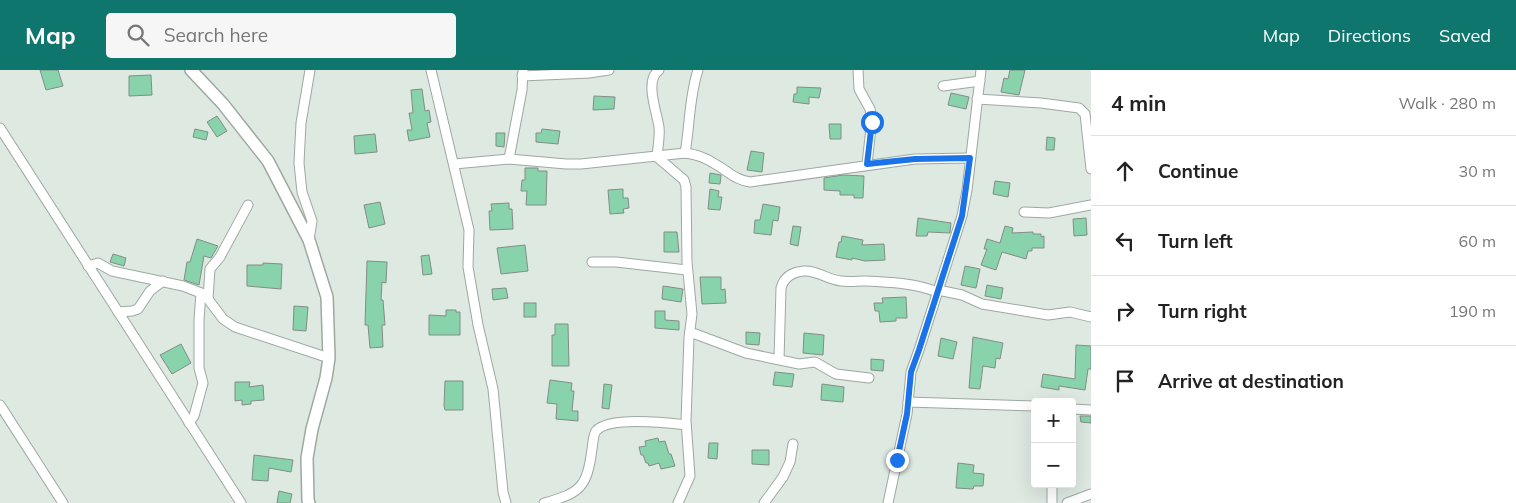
<!DOCTYPE html>
<html lang="en">
<head>
<meta charset="utf-8">
<style>
  :root { --surface:#fff; --page:#f6f6f6; --text:#222; --muted:#767676; --line:#e0e0e0; --accent:#0f766e }
  body { margin:0; font-family:Mulish,sans-serif; background:var(--page); color:var(--text) }
  .controls { position:absolute; right:15px; bottom:15px; display:grid; overflow:hidden; border-radius:5px; box-shadow:0 5px 20px #0002 }
  .controls button { width:45px; height:45px; display:grid; place-items:center; padding:0; border:0; border-bottom:1px solid var(--line); background:var(--surface); color:var(--text); font:25px sans-serif }
  .stop { position:absolute; width:15px; height:15px; margin:-11px; border:4px solid #1a73e8; border-radius:50%; background:#fff }
  .stop.end { background:#1a73e8; border-color:#fff; box-shadow:0 1px 5px #0008 }
  .list { margin:0; padding:0; list-style:none }
  h2 { display:flex; justify-content:space-between; align-items:center; height:65px; margin:0; padding:0 20px; font-size:21px }
  h2 small { font-size:16px; font-weight:400; color:var(--muted) }
  .list li { display:grid; grid-template-columns:32px 1fr auto; gap:15px; align-items:center; box-sizing:border-box; height:70px; padding:0 20px; border-top:1px solid var(--line) }
  .list b { display:block; font-size:19px; white-space:nowrap }
  .list em { font-size:16px; font-style:normal; color:var(--muted) }
  .icon { flex:none; width:28px; height:28px; fill:none; stroke:currentColor; stroke-width:2; stroke-linecap:round; stroke-linejoin:round }
  .map { position:relative; flex:none; width:1091px; height:433px; overflow:hidden }
  header { display:flex; align-items:center; gap:30px; box-sizing:border-box; height:70px; padding:0 25px; background:var(--accent); color:#fff }
  header strong { font-size:24px }
  nav { display:flex; gap:28px; margin-inline-start:auto; font-size:18px }
  .search { width:350px; height:45px; background:var(--page); display:flex; align-items:center; gap:12px; box-sizing:border-box; padding:0 18px; border-radius:5px; color:var(--muted); font-size:19px }
  main { display:flex }
  aside { flex:1; background:var(--surface) }
  .map>svg:first-child { display:block }
  .building { fill:#88d3ab; stroke:#828d86 }
  .lines { fill:none; stroke-linecap:round; stroke-linejoin:round }
  .minor-casing { stroke:#9da8a2; stroke-width:11 }
  .tertiary-casing { stroke:#9da8a2; stroke-width:14 }
  .minor { stroke:#fff; stroke-width:9 }
  .tertiary { stroke:#fff; stroke-width:11 }
  .route { stroke:#1a73e8; stroke-width:6 }
</style>
</head>
<body>
<header>
<strong>Map</strong>
<div class="search"><svg class="icon" aria-label="search" viewBox="0 0 24 24"><circle cx="10" cy="10" r="6"/><path d="M15 15l6 6"/></svg>Search here</div>
<nav><a>Map</a><a>Directions</a><a>Saved</a></nav>
</header>
<main>
<div class="map">
<svg width="1091" height="433" viewBox="0 0 1091 433">
  <rect width="100%" height="100%" fill="#dee9e2"/>
  <!-- building -->
  <g class="building">
    <polygon points="40,0 58,0 63,16 46,20"/>
    <polygon points="1010,0 1025,0 1019,25 1001,22 1004,8 1008,9"/>
    <polygon points="151,5 152,25 129,26 129,6"/>
    <polygon points="797,17 821,18 819,28 809,27 809,34 793,32 794,24 797,24"/>
    <polygon points="422,19 425,41 429,40 431,52 427,53 430,67 409,71 407,60 412,60 409,43 413,43 411,20"/>
    <polygon points="951,23 969,27 966,39 948,35"/>
    <polygon points="594,26 615,27 614,39 593,40"/>
    <polygon points="217,46 227,61 217,67 207,52"/>
    <polygon points="829,54 841,54 841,69 830,69"/>
    <polygon points="195,59 208,62 206,70 193,67"/>
    <polygon points="542,59 560,61 558,74 536,72 536,63 541,63"/>
    <polygon points="496,63 505,63 504,77 496,76"/>
    <polygon points="375,64 377,82 355,84 354,66"/>
    <polygon points="1047,67 1055,68 1054,80 1046,80"/>
    <polygon points="751,81 764,83 762,102 747,100"/>
    <polygon points="525,98 538,98 538,101 547,101 546,135 526,135 527,121 521,121 522,110 525,110"/>
    <polygon points="710,103 721,105 720,114 709,113"/>
    <polygon points="843,105 864,106 863,128 854,128 854,125 840,125 840,121 824,120 824,108"/>
    <polygon points="995,111 1010,113 1008,127 993,124"/>
    <polygon points="623,119 623,128 628,128 629,138 623,139 624,143 610,144 608,120"/>
    <polygon points="710,119 719,121 718,127 722,127 720,140 708,139"/>
    <polygon points="380,132 385,154 369,158 364,135"/>
    <polygon points="509,133 509,139 512,139 513,159 490,160 489,141 492,141 491,134"/>
    <polygon points="763,134 780,137 778,151 773,150 771,165 754,163 755,150 760,150"/>
    <polygon points="918,148 951,153 950,163 928,162 927,166 916,166"/>
    <polygon points="1086,148 1087,165 1074,166 1073,149"/>
    <polygon points="793,156 801,157 798,176 790,174"/>
    <polygon points="1005,156 1013,158 1012,163 1033,162 1033,164 1041,164 1041,167 1044,166 1044,178 1032,178 1032,181 1028,181 1026,189 1002,182 996,200 981,195 987,179 984,179 987,169 1000,173"/>
    <polygon points="664,162 677,162 679,182 664,182"/>
    <polygon points="842,166 863,170 862,175 884,174 885,190 865,191 852,188 852,190 836,187 839,172 841,172"/>
    <polygon points="197,169 218,176 211,188 204,186 199,215 184,210 187,192 190,192"/>
    <polygon points="525,175 528,201 501,204 497,178"/>
    <polygon points="113,184 126,188 124,196 110,192"/>
    <polygon points="429,185 432,204 423,205 421,186"/>
    <polygon points="367,191 387,192 386,213 382,212 381,230 383,230 385,255 382,255 383,277 370,278 368,255 365,255"/>
    <polygon points="263,193 282,194 281,219 247,216 247,195 263,195"/>
    <polygon points="965,196 980,199 976,218 961,215"/>
    <polygon points="700,207 721,207 721,220 725,219 726,233 702,234"/>
    <polygon points="987,215 1003,218 1001,229 985,226"/>
    <polygon points="663,216 683,219 681,232 662,229"/>
    <polygon points="506,218 508,228 493,230 492,219"/>
    <polygon points="906,227 907,248 896,248 896,251 880,252 879,241 875,241 874,233 883,233 882,228"/>
    <rect x="524" y="233" width="12" height="14"/>
    <polygon points="294,236 308,237 306,261 293,260"/>
    <polygon points="446,240 456,240 456,242 460,242 460,265 429,265 429,245 446,246"/>
    <polygon points="655,241 665,241 665,250 679,251 679,260 655,258"/>
    <polygon points="555,254 568,254 569,296 552,296 552,265 555,265"/>
    <polygon points="746,262 760,263 759,275 746,274"/>
    <polygon points="804,263 824,265 823,285 803,283"/>
    <polygon points="973,267 1003,273 1000,289 996,288 995,298 983,296 980,319 969,318"/>
    <polygon points="941,268 957,272 953,289 938,286"/>
    <polygon points="181,274 191,293 172,304 160,285"/>
    <polygon points="1076,275 1091,276 1091,299 1088,299 1085,320 1059,316 1059,320 1041,317 1043,304 1075,309"/>
    <polygon points="871,289 884,290 883,301 871,300"/>
    <polygon points="775,302 794,304 792,317 773,315"/>
    <polygon points="550,310 572,313 571,321 574,321 572,341 578,341 578,351 556,349 557,334 547,333"/>
    <polygon points="445,311 463,311 463,340 445,340 444,336"/>
    <polygon points="235,312 250,312 249,317 263,315 264,330 251,331 251,334 242,335 242,330 235,331"/>
    <polygon points="604,314 612,315 609,339 602,338"/>
    <polygon points="822,314 844,317 843,332 821,330"/>
    <polygon points="1080,346 1091,346 1091,353 1081,352"/>
    <polygon points="658,368 659,372 665,371 669,384 671,384 675,396 661,399 659,393 649,396 648,393 646,393 643,385 641,385 639,377 646,376 645,371"/>
    <polygon points="709,373 718,373 717,389 708,388"/>
    <polygon points="752,380 769,380 769,395 752,394"/>
    <polygon points="254,385 293,390 291,402 269,398 268,411 252,410"/>
    <polygon points="958,393 974,395 973,403 984,404 983,416 974,416 973,419 956,418"/>
    <polygon points="279,421 292,424 290,433 277,433"/>
  </g>
  <g class="lines">
    <!-- minor casing -->
    <g class="minor-casing">
      <g id="minor">
        <polyline points="431,0 469,160 468,197 478,255 493,319 503,422 506,433"/>
        <polyline points="858,0 859,19 870,39 872,49 867,94"/>
        <polyline points="522,6 589,3 609,0"/>
        <polyline points="943,16 980,11"/>
        <polyline points="977,29 1041,33 1079,38 1085,44 1091,99"/>
        <polyline points="0,58 241,433"/>
        <path d="M685,83C690,55 689,27 698,0"/>
        <polyline points="656,86 684,110 686,117 687,192 692,244 689,268 686,351 690,406 678,433"/>
        <path d="M657,86C658,76 660,67 659,57C657,42 644,11 659,0"/>
        <polyline points="509,89 522,20 523,0"/>
        <path d="M454,94L509,89L566,94H581L685,83C695,84 706,88 715,94C728,101 735,110 750,112L915,89L970,88"/>
        <polyline points="1024,142 1049,143 1091,135"/>
        <polyline points="309,170 312,151 302,122 299,93 301,53 310,0"/>
        <polyline points="592,192 616,192 687,200"/>
        <polyline points="88,196 98,193 112,201 183,216 201,223 208,229 223,249 235,257 329,288"/>
        <polyline points="938,220 962,225 982,234 1048,245 1070,242 1091,247"/>
        <polyline points="208,229 210,199 220,187 248,135"/>
        <polyline points="118,242 132,241 138,239 150,221 163,211"/>
        <polyline points="690,262 746,283 799,294 815,292 836,304 869,308"/>
        <path d="M779,289L781,218C784,207 792,202 804,201C817,200 828,210 841,211C849,212 857,211 864,211C888,212 915,213 937,222"/>
        <polyline points="908,332 1035,336"/>
        <polyline points="0,335 63,433"/>
        <polyline points="1072,339 1091,340"/>
        <polyline points="189,353 194,346 203,313 199,298 199,250 201,223"/>
        <polyline points="1052,414 1052,433"/>
        <path d="M544,433C581,423 587,417 592,379C593,374 593,365 596,361C609,346 668,353 686,355"/>
        <polyline points="764,433 783,407 790,392 793,374"/>
        <polyline points="888,433 907,344 911,302 919,280 962,146 967,120 981,0"/>
        <polyline points="1067,433 1091,424"/>
      </g>
    </g>
    <!-- tertiary casing -->
    <g class="tertiary-casing">
      <polyline id="tertiary" points="191,0 223,34 268,91 309,170 327,227 329,288 326,308 312,359 307,388 308,430 309,433"/>
    </g>
    <!-- minor -->
    <use href="#minor" class="minor"/>
    <!-- tertiary -->
    <use href="#tertiary" class="tertiary"/>
  </g>
  <g class="lines">
    <!-- route -->
    <polyline class="route" points="872,52 867,94 915,89 970,88 962,146 919,280 911,302 907,344 897,390"/>
  </g>
</svg>
<div class="controls">
<button>+</button>
<button>−</button>
</div>
<div class="stop" style="left:872px;top:52px"></div>
<div class="stop end" style="left:897px;top:390px"></div>
</div>
<aside>
<h2>4 min<small>Walk · 280 m</small></h2>
<ul class="list">
<li><svg class="icon" aria-label="ahead" viewBox="0 0 24 24"><path d="M12 20V5M6 11l6-6 6 6"/></svg><div><b>Continue</b></div><em>30 m</em></li>
<li><svg class="icon" aria-label="left" viewBox="0 0 24 24"><path d="M17 20v-9H6M10 6l-5 5 5 5"/></svg><div><b>Turn left</b></div><em>60 m</em></li>
<li><svg class="icon" aria-label="right" viewBox="0 0 24 24"><path d="M7 20v-9h11M14 6l5 5-5 5"/></svg><div><b>Turn right</b></div><em>190 m</em></li>
<li><svg class="icon" aria-label="arrive" viewBox="0 0 24 24"><path d="M6 21V4h12l-3 4 3 4H6"/></svg><div><b>Arrive at destination</b></div></li>
</ul>
</aside>
</main>
</body>
</html>
